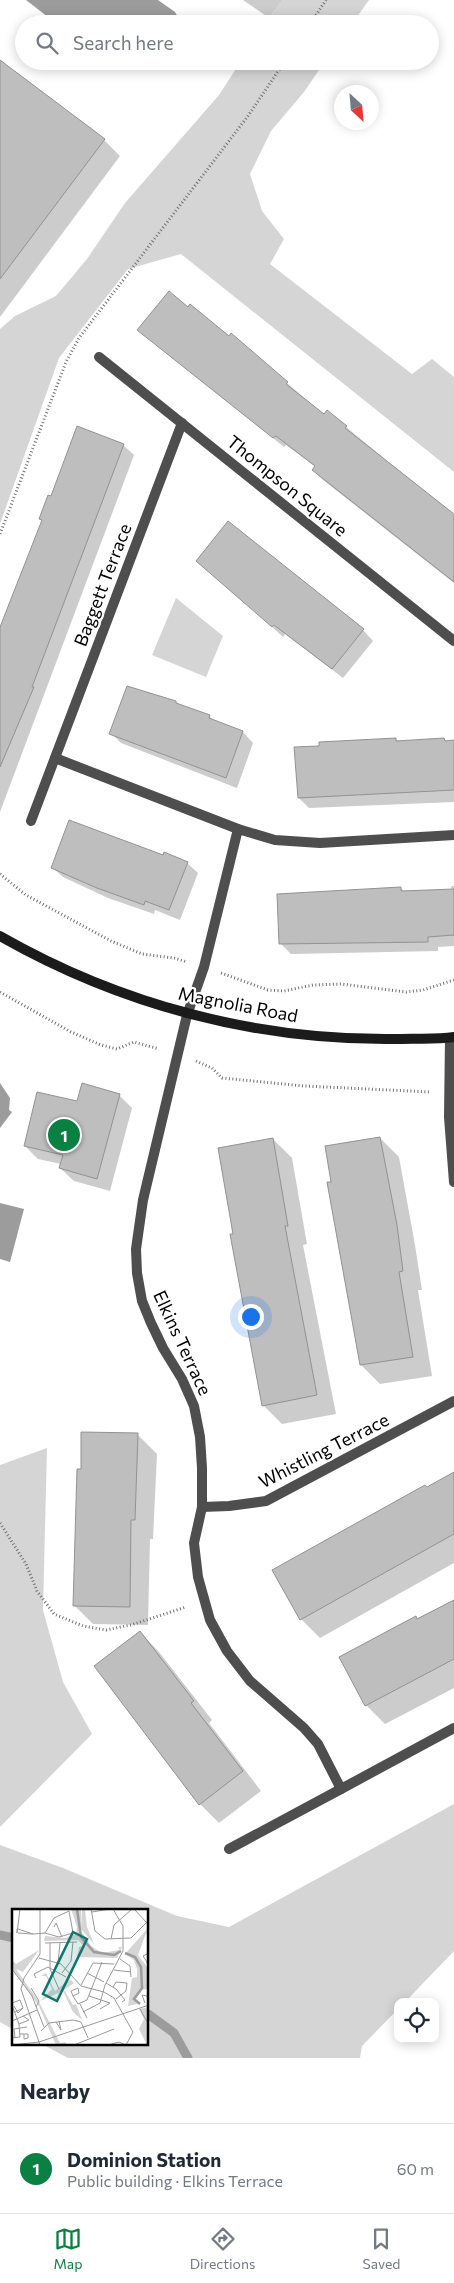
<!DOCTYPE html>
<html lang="en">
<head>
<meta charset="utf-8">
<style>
  :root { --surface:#fff; --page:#f6f6f7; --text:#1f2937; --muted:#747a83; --line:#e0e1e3; --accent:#0b8043 }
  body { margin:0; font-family:Commissioner,sans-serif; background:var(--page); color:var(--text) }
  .controls { position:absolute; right:15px; bottom:15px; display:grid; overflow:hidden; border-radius:10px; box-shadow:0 2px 12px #0003 }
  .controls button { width:45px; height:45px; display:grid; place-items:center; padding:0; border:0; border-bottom:1px solid var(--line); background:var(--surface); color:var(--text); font:25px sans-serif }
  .compass { position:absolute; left:334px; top:85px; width:45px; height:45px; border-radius:50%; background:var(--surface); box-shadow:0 2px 12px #0003; rotate:154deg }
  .you { position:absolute; left:250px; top:1316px; width:18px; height:18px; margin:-12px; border:4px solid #fff; border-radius:50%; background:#1a73e8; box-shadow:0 0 0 8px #1a73e833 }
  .badge { display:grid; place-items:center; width:32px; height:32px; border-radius:50%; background:var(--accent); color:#fff; font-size:16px; font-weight:700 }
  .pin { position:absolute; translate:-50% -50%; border:2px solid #fff; box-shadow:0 1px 5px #0006 }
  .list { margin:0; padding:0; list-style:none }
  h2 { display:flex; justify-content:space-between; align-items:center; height:65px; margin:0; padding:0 20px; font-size:21px }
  h2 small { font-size:16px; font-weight:400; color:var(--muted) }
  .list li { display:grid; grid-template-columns:32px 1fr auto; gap:15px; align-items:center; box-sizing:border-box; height:90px; padding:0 20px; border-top:1px solid var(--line) }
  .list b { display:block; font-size:19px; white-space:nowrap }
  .list p { margin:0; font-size:16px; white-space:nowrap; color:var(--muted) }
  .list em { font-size:16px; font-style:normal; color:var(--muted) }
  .icon { flex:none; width:28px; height:28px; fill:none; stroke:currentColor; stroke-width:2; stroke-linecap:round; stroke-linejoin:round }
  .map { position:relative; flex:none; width:454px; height:2058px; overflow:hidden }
  .search { position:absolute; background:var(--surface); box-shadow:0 2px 12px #0003; left:15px; right:15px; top:15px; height:55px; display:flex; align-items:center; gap:12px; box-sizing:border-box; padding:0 18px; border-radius:28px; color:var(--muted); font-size:19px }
  .sheet { height:155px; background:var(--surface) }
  nav { display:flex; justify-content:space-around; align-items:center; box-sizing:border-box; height:70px; border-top:1px solid var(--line); background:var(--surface); font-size:14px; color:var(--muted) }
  nav a { display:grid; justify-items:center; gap:2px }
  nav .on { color:var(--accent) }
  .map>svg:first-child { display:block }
  .green { fill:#d5d5d5 }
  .water { fill:#9c9c9c }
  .shadow { fill:#0003 }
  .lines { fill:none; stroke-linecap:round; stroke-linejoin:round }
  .stream { stroke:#9c9c9c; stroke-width:9 }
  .building { fill:#bebebe; stroke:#929292 }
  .path { stroke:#707070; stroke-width:3; stroke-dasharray:1 2.5; stroke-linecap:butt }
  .lane { stroke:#4e4e4e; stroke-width:10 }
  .street { stroke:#4e4e4e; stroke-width:10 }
  .secondary { stroke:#1b1b1b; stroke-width:10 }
  .labels { text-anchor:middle; stroke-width:4.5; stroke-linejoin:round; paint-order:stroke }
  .street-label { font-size:18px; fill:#000; stroke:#fff }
  .inset-river { fill:none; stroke:#9c9c9c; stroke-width:2.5 }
  .inset-road { fill:none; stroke:#999; stroke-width:1 }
  .view { fill:#0f766e; fill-opacity:0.15; stroke:#0f766e; stroke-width:2.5 }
  .inset-edge { fill:none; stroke:#000; stroke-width:2.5 }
</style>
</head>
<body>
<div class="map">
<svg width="454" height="2058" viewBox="0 0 454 2058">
  <rect width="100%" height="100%" fill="#fff"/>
  <!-- green -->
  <g class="green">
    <polygon points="282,0 369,0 352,24 265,24"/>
    <polygon points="241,61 325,61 304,92 271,131 250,174 262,211 284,239 270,264 412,374 432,359 454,377 454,472 181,254 128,269 59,358 0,524 0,329 15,316 56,296 87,259 125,203 219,95"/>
    <polygon points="176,598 223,636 206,677 152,655"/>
    <polygon points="47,1448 43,1610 63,1682 92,1734 0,1827 0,1465"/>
    <polygon points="454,1804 454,1951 405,2002 398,2002 398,2009 362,2046 360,2058 68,2058 42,2044 148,2044 148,1910 14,1910 14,2030 0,2022 0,1845 63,1868 177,1916 229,1927"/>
  </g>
  <!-- water -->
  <g class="water">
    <polygon points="26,0 158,0 175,12 182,24 57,24"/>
    <path d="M111,61H154C142,72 125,65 111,61Z"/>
    <polygon points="0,1083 10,1098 9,1110 12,1112 0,1128"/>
    <polygon points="0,1203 24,1209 10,1262 0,1259"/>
  </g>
  <!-- shadow -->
  <g class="shadow">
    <polygon points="243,0 282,0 269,18"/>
    <polygon points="0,62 104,140 120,156 0,317"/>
    <polygon points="139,330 287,383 324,415 327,412 346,427 454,516 454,583 323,480 313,470 316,467 286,445 284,447"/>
    <polygon points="123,445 134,455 0,812 0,630 52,497"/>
    <polygon points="254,610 363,630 373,641 343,678 285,634 283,637"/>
    <polygon points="176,702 179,706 209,716 214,721 243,732 253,743 237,788 121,743 111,733"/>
    <polygon points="396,739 399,742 444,739 447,742 454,741 454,802 309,808 299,798"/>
    <polygon points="163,856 187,863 198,873 180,920 155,910 154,914 108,898 63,877 52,867"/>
    <polygon points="451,886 454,886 454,946 438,947 438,951 291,954 281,944 401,888 405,892 452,891"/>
    <polygon points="119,1095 132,1108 110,1191 74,1181 60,1168 61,1164 38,1159 25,1146 78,1103"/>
    <polygon points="380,1138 399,1157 415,1245 422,1290 418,1290 432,1376 380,1384 361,1365 332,1183"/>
    <polygon points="273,1139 292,1158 307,1244 303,1245 336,1414 282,1424 263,1405 234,1234"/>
    <polygon points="137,1434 157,1454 153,1539 150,1539 148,1625 93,1624 74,1605 82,1470"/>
    <polygon points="454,1473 454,1563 320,1638 301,1619 427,1488"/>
    <polygon points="454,1600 454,1688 385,1724 366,1705 341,1657"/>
    <polygon points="140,1632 159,1652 212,1720 209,1723 261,1791 219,1823 200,1804"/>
  </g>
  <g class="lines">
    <!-- stream -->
    <g class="stream">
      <polyline points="0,1935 14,1938"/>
      <polyline points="148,2014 174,2033 188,2058"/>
    </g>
  </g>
  <!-- building -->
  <g class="building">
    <polygon points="0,60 105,139 0,279"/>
    <polygon points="169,291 188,307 190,304 229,336 231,333 288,382 286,384 324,414 327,410 347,426 345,428 454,514 454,582 312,470 315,466 276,436 273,438 137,330"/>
    <polygon points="77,426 124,444 32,687 34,687 0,767 0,627 42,520 39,519 48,495 51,496"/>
    <polygon points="228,521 364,629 332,669 274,625 272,627 196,561"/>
    <polygon points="127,686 176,701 176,703 210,715 209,718 243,731 226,778 109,734"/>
    <polygon points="396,738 396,741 444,738 445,741 454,740 454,790 298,798 294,747 319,746 319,742"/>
    <polygon points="69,820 163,855 164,852 188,862 169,910 145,901 144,905 97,888 51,868"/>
    <polygon points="401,887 401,891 454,889 454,935 428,937 428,942 279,944 277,894"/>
    <polygon points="82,1083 120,1094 97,1179 59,1168 63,1155 24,1146 37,1092 77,1101"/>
    <polygon points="380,1137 397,1225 403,1271 399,1272 413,1357 360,1365 327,1182 331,1182 325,1146"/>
    <polygon points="273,1138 288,1226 285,1226 317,1395 262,1406 230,1234 233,1234 218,1148"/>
    <polygon points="81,1432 138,1433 135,1520 131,1520 130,1607 73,1606 77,1469 81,1469"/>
    <polygon points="454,1472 454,1534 300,1620 272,1570 425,1485 427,1487"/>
    <polygon points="454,1600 454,1659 365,1706 339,1657 416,1616 417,1619"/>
    <polygon points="140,1631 194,1701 191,1703 243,1771 199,1805 94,1666"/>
  </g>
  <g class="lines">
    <!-- path -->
    <g class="path">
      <polyline points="310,24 326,0"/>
      <polyline points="0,534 66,362 79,338 248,116 285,61"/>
      <polyline points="0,874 26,895 111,941 142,954 174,958 187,962"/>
      <polyline points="221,973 268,990 284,991 313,985 341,984 406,992 423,990 454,980"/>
      <polyline points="0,992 71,1032 101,1045 117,1049 134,1042 159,1049"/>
      <polyline points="196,1061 212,1068 222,1078 304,1086 431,1092"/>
      <polyline points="0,1523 26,1564 37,1591 54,1614 83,1626 106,1630 131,1625 186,1607"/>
    </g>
    <!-- lane -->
    <polyline class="lane" points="229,1849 341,1789"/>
    <!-- street -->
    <g class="street">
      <polyline points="99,357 454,641"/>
      <polyline points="55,758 238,829 275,840 320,843 454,835"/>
      <polyline points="31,821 182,423"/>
      <polyline points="238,829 204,967 187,1015 143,1200 136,1249 137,1273 142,1301 151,1323 163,1348 182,1379 194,1406 200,1437 202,1468 202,1507 194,1543 198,1577 210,1620 227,1651 250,1681 304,1728 318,1744 341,1789 454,1728"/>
      <polyline points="450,1038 449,1117 454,1182"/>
      <polyline points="202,1507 229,1506 266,1501 454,1401"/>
    </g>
    <!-- secondary -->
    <path class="secondary" d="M0,936C121,1005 257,1041 397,1039C416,1038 435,1040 454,1037"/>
  </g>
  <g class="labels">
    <!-- street labels -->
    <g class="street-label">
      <text transform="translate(287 486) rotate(39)" y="6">Thompson Square</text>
      <text transform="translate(103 585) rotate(-69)" y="6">Baggett Terrace</text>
      <text transform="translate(238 1005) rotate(11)" y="6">Magnolia Road</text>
      <text transform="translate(182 1343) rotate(65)" y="6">Elkins Terrace</text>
      <text transform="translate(324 1451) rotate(-27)" y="6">Whistling Terrace</text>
    </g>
  </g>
  <!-- overview -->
  <g transform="translate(12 1909)">
    <rect width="136" height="136" fill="#fff"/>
    <path d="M59,0H69V22L79,37L90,44L108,41L106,38H110L105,49L65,48L67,38L72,37L66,31L32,32L33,27L53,29L64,25L65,18ZM70,0H73L75,18L82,35L69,20ZM136,19L126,46L136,59V84L135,80L129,81L123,91L129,94L116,97L120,69L125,68V60L122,51L113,45ZM27,41L11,63L4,60L27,93L48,134L53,133L56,136H44L27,97L0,59V51L4,55ZM34,64L43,82L58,70L62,74L52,81L61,96L64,95L70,111L61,103L51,82L28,92L40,80L34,67H29ZM136,98V136H135L127,120L132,110L127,100Z" fill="#d5d5d5"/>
    <path class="inset-river" d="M65,0L69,28L82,43L102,46L109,42M113,44L123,48L129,58L130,79L122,90L128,95"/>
    <path class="inset-road" d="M28,0V45L12,69L9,80L28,136M79,0L83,22L93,30L119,29L137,11M123,1L134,13M80,3L98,0M42,18L44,14L50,28M5,20V24L8,0M6,24L21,25L6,20M21,25L33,24L47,28L61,24L57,2L42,9L33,24M99,30L102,16L120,0M33,34L65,33M38,34V60L47,80M137,44L131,47L137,56M27,49L49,55L69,77L92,83L102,89L121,123L114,136M108,50L118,57L119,68M46,54L48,34M0,60L20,87L32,118M102,61L119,63M50,64L59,52L61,33M75,64L92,73M24,69L22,65L36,58L54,68M94,74L104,80L113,91L110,93M69,76L81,54L102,55M101,78L104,73L115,74L114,82L104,90M19,79L27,92L24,98M61,87L67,84L66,79L59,82L61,87L66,95L75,91L90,53M77,87L98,94L88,100M0,94L8,91L11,99L3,103M133,94L130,86L135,87L136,91M68,95L75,109M0,96L7,115L8,128L0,129M2,97L6,104L11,99M128,100L137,116M71,103L88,94L93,76L111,42V17L101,0M0,112L25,101M44,113L49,121L47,112M7,115L17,111L11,107M29,122L37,114L61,111L69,113L76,129M8,125H16V129L12,130V125M3,129L2,120L15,118M0,136L27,133L137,96M62,136L102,120M96,136L107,133L114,136"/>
    <path class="view" d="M61,23L75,30L45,92L31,85Z"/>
    <rect width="136" height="136" class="inset-edge"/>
  </g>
</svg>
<div class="controls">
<button><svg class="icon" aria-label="locate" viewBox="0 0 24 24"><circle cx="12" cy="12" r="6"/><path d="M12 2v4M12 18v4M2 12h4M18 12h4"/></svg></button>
</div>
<svg class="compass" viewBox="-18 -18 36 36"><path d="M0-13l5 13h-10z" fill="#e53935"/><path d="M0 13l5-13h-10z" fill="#747a83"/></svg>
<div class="you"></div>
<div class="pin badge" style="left:64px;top:1135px">1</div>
<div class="search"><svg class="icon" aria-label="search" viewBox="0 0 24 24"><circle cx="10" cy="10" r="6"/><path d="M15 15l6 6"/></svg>Search here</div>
</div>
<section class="sheet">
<h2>Nearby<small></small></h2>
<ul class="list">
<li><span class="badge">1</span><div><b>Dominion Station</b><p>Public building · Elkins Terrace</p></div><em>60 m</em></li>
</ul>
</section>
<nav>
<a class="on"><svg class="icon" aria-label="map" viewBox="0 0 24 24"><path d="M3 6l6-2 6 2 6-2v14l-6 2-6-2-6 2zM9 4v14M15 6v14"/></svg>Map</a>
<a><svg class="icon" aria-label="directions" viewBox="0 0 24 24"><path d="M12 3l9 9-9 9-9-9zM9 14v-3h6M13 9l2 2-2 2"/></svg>Directions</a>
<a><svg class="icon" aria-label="saved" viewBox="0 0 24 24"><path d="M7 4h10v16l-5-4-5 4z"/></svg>Saved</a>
</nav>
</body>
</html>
